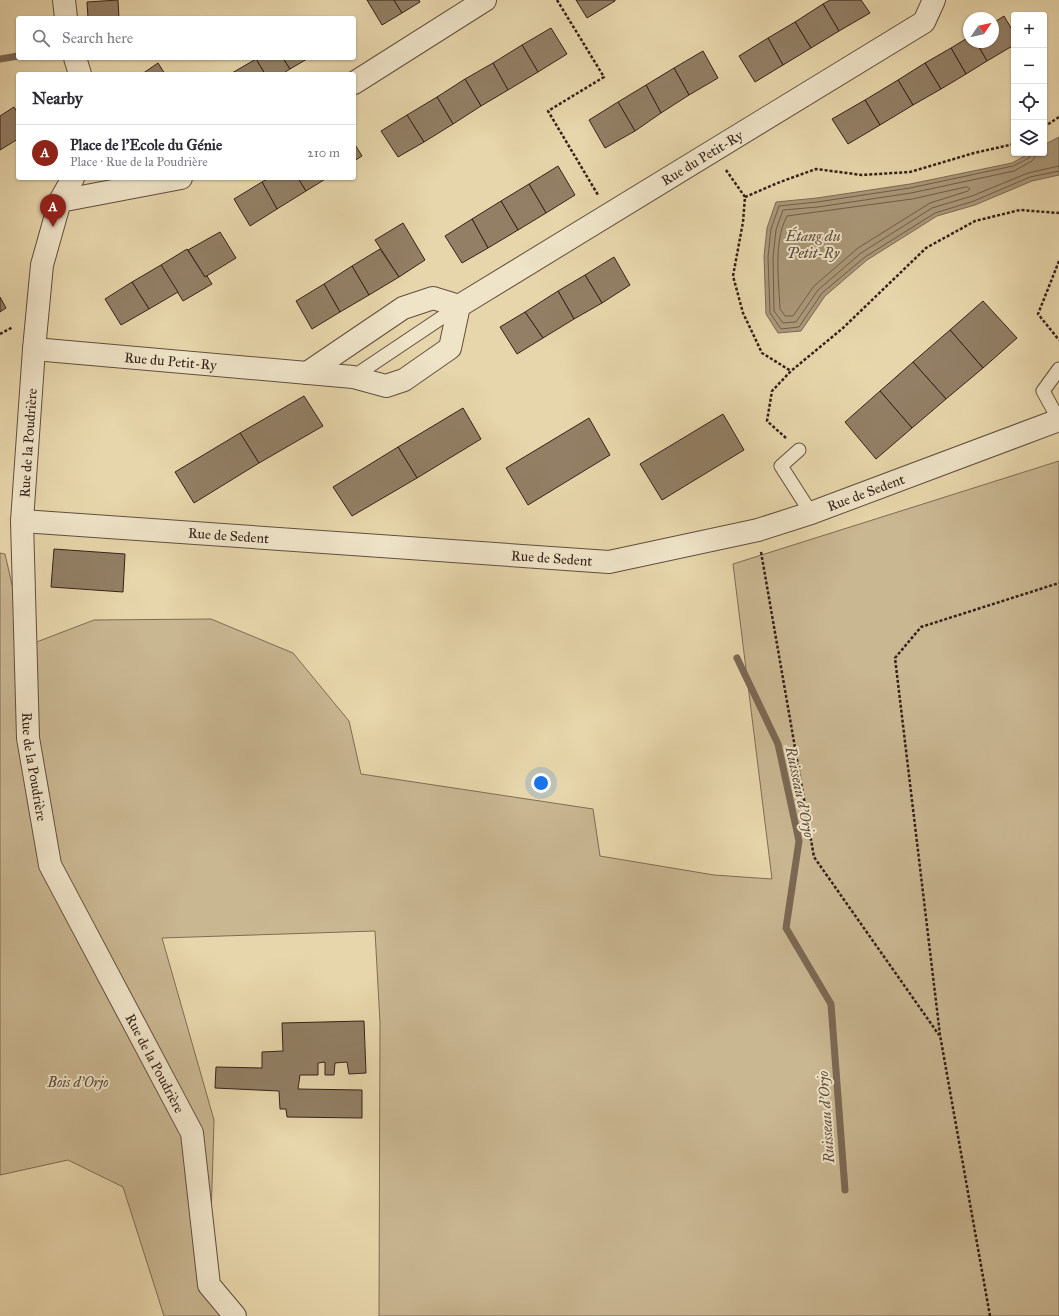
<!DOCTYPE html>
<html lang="en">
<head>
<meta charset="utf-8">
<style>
  :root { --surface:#fff; --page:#f2f2f3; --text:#2b2b33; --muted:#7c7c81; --line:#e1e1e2; --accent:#8f2418 }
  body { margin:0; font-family:"IM FELL Great Primer",serif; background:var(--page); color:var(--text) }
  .controls { position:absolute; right:12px; top:12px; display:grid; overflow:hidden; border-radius:4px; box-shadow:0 1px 3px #0004 }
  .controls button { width:36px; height:36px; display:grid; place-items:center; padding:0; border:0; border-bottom:1px solid var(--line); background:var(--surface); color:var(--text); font:20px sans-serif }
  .compass { position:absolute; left:963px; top:12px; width:36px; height:36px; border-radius:50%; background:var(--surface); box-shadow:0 1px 3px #0004; rotate:56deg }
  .you { position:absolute; left:541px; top:783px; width:14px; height:14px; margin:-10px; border:3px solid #fff; border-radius:50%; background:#1a73e8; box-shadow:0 0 0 6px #1a73e833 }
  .badge { display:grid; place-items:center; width:26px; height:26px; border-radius:50%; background:var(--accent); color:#fff; font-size:13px; font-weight:700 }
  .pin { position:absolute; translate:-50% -33px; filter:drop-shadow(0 1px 2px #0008) }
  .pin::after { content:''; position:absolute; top:21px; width:14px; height:12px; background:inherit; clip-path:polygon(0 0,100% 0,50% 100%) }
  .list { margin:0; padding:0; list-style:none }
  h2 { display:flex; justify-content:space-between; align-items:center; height:52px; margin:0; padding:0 16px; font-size:17px }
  h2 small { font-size:13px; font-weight:400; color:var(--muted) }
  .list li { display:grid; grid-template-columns:26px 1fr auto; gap:12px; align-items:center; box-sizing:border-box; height:56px; padding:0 16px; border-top:1px solid var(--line) }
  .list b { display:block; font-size:15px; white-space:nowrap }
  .list p { margin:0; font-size:13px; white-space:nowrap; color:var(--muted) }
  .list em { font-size:13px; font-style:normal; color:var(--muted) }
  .icon { flex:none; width:22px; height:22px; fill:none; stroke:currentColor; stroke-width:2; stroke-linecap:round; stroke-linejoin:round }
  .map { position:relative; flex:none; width:1059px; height:1316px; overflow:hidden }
  .search { position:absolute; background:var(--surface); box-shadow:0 1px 3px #0004; left:16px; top:16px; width:340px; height:44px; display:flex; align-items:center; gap:10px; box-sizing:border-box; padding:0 14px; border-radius:4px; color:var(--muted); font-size:15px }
  .panel { position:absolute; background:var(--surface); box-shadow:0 1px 3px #0004; left:16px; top:72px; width:340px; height:108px; border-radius:4px }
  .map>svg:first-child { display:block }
  .green { fill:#c9b792; stroke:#7f6c56 }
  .water { fill:#aa9879; stroke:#7b6853 }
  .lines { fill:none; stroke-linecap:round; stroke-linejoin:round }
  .shore { stroke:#705c49; stroke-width:1 }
  .stream { stroke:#7b6853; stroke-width:7 }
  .building { fill:#927f65; stroke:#352119 }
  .service-casing { stroke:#624e3e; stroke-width:15 }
  .minor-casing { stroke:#624e3e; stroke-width:24 }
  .path { stroke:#352119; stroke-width:2.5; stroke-dasharray:3 2; stroke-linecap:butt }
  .service { stroke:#efe4c8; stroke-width:13 }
  .minor { stroke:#efe4c8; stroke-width:22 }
  .labels { text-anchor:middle; stroke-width:4; stroke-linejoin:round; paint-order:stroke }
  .street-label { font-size:14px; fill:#352119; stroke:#efe4c8 }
  .park-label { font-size:14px; font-style:italic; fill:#5a4637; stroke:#efe4c8 }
  .water-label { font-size:15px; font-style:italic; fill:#5e4b3b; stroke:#efe4c8 }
</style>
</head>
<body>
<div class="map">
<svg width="1059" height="1316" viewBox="0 0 1059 1316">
  <rect width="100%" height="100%" fill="#e7d6ab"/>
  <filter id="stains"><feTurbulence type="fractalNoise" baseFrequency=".005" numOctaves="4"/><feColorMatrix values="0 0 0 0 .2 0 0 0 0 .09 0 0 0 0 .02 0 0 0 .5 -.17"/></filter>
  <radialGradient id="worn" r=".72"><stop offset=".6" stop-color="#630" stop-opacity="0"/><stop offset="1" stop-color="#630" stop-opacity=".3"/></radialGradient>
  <!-- green -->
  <polygon class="green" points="1059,461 1059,1316 379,1316 380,1023 375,931 162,938 214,1120 209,1285 235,1316 164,1316 123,1187 68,1160 0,1175 0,553 5,554 26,646 94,620 211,619 293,653 349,721 361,774 593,809 600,856 714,875 772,879 733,564"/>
  <!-- water -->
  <polygon class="water" points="1059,137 1059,175 1032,181 975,205 937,216 867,260 825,296 801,331 778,333 766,314 764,256 767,228 776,202 817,198 910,184 1012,163 1030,153 1044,153 1044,145"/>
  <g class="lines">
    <!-- shore -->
    <g class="shore">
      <polyline points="1031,153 1029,158 1013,166 910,188 817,202 779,206 771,229 768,257 770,313 781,329 799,327 822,293 865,257 935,213 974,201 1030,177 1059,171"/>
      <polyline points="1036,153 1035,157 1032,161 1014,171 911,193 818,207 783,210 776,230 773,257 774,311 783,323 796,322 818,290 861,253 932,208 972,196 1028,173 1059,166"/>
      <path d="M967,187L970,189L968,191L930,203L858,248L814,286L793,316H785L780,309C779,280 773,243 787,216L912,199Z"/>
    </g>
    <!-- stream -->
    <g class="stream">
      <polyline points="0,59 18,56"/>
      <polyline points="737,658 778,744 799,841 786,928 831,1004 845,1190"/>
    </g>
  </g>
  <!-- building -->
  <g class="building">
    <polygon points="118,0 119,18 88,18 87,2"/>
    <polygon points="367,0 394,0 402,13 382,25"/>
    <polygon points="394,0 419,0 420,2 402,13"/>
    <polygon points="576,0 615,0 615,1 587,18"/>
    <polygon points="830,0 861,0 870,13 839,31 823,4"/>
    <polygon points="823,4 839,31 811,48 795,22"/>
    <polygon points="1004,16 1014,33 1014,45 987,61 976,42 993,42 993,23"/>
    <polygon points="795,22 811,48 783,65 768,38"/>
    <polygon points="551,28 567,54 538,72 522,45"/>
    <polygon points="969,37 969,42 976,42 987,61 966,74 951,48"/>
    <polygon points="768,38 783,65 755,82 739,56"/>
    <polygon points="522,45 538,72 508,90 493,63"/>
    <polygon points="951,48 966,74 941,89 925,63"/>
    <polygon points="703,51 718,78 689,95 674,68"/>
    <polygon points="258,58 283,58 290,69 282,74 265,74 256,59"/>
    <polygon points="283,58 307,58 307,59 290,69"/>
    <polygon points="256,59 265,74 232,74 232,73"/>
    <polygon points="158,63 165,74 142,74"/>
    <polygon points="493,63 508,90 481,106 465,79"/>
    <polygon points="925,63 941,89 913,105 898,80"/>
    <polygon points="674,68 689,95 661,113 646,85"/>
    <polygon points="465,79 481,106 453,124 437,97"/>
    <polygon points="898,80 913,105 880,125 865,100"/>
    <polygon points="646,85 661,113 635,131 618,102"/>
    <polygon points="437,97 453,124 424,142 407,115"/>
    <polygon points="865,100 880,125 848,144 832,119"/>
    <polygon points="618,102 635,131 605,148 589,120"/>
    <polygon points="14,107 18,114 18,139 0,150 0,116"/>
    <polygon points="407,115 424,142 398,157 381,131"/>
    <polygon points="354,143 362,156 354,161"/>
    <polygon points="558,166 575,195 546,213 529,184"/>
    <polygon points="269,178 298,178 306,191 277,209 262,182"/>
    <polygon points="298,178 327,178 306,191"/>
    <polygon points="262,182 277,209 250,226 234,199"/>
    <polygon points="529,184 546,213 518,230 501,201"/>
    <polygon points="501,201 518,230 488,248 472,219"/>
    <polygon points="472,219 488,248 462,263 445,236"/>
    <polygon points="403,223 425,260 399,277 375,240"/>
    <polygon points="220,232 236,258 205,277 188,250"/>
    <polygon points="187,249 205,277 207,276 212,284 183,301 161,265"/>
    <polygon points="380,249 399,277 369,295 352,266"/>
    <polygon points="614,257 630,285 602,303 585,275"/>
    <polygon points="161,265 178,292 149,309 132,282"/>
    <polygon points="352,266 369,295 340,312 324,284"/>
    <polygon points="585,275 602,303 574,319 558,291"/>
    <polygon points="132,282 149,309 121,325 105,299"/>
    <polygon points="324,284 340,312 312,329 296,301"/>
    <polygon points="558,291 574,319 543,338 525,312"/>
    <polygon points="0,297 6,308 0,312"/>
    <polygon points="983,301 1017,338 983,368 950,330"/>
    <polygon points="525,312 543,338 517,354 500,327"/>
    <polygon points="950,330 983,368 946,399 913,362"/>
    <polygon points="913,362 946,399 912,428 880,391"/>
    <polygon points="880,391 912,428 876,459 845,422"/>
    <polygon points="304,396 323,426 259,463 240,433"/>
    <polygon points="463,408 481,439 417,478 398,447"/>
    <polygon points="723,414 744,450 662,500 640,464"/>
    <polygon points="589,418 610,455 528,505 506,468"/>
    <polygon points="240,433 259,463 194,503 175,472"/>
    <polygon points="398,447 417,478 352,516 333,487"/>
    <polygon points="54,549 125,554 123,592 51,587"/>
    <polygon points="364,1021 366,1073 349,1074 347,1062 335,1063 334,1075 325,1075 325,1062 318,1063 318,1075 300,1075 298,1089 362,1090 362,1118 287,1117 286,1109 280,1109 279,1091 215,1088 216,1067 262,1068 262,1052 283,1051 282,1023"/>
  </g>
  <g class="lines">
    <!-- service casing -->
    <g class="service-casing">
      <g id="service">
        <polyline points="353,377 459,306"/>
        <polyline points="1059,420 1043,391 1059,369"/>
        <polyline points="799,450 781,466 811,513"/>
      </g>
    </g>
    <!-- minor casing -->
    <g class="minor-casing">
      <g id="minor">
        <polyline points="64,0 66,18"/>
        <polyline points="75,58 80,74"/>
        <polyline points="354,83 485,0"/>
        <path id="s1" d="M73,178L60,201L42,265L34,349L22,521L28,738L50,865L192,1133L209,1285L235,1316"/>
        <polyline points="60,201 181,178"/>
        <path id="s2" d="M34,349L353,377L386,386L404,380L450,348L459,306L924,22L934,0"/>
        <polyline points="307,373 403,308 433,298 459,306"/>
        <path id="s3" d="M22,521L609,562L758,530L811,513L1059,420"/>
      </g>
    </g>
    <!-- path -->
    <g class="path">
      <polyline points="557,0 604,77 548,111 598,195"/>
      <polyline points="1044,127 1059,117"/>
      <polyline points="726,170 745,197 743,222 733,276 743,313 762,353 791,371"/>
      <polyline points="745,197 780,182 816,169 862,175 910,172 974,153 1014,144"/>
      <polyline points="1059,261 1038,314 1059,340"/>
      <polyline points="0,334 13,327"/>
      <polyline points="786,438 767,421 772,391 791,371 843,328 926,248 975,221 1020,210 1059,213"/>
      <polyline points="761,552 814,857 939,1035"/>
      <polyline points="990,1316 940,1035 895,658 921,627 1059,583"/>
    </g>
    <!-- service -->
    <use href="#service" class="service"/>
    <!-- minor -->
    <use href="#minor" class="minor"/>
  </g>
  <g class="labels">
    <!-- street labels -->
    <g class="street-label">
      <text dy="5" stroke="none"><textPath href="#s2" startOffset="757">Rue du Petit-Ry</textPath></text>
      <text dy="5" stroke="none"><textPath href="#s2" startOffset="137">Rue du Petit-Ry</textPath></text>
      <text transform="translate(28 443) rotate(-86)" y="5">Rue de la Poudrière</text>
      <text dy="5" stroke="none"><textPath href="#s3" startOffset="855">Rue de Sedent</textPath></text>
      <text dy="5" stroke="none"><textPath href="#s3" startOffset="207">Rue de Sedent</textPath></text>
      <text dy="5" stroke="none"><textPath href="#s3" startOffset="531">Rue de Sedent</textPath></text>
      <text dy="5" stroke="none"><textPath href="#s1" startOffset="596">Rue de la Poudrière</textPath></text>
      <text dy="5" stroke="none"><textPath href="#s1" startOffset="920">Rue de la Poudrière</textPath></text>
    </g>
    <!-- park labels -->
    <g class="park-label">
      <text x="78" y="1087">Bois d'Orjo</text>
    </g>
    <!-- water labels -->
    <g class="water-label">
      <text x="813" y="241">Étang du<tspan x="813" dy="17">Petit-Ry</tspan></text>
      <text transform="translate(800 792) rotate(78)" y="5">Ruisseau d'Orjo</text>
      <text transform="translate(826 1117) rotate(-94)" y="5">Ruisseau d'Orjo</text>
    </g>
  </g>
  <rect width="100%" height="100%" filter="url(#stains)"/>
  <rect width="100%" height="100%" fill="url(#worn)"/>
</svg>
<div class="controls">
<button>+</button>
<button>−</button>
<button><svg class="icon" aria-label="locate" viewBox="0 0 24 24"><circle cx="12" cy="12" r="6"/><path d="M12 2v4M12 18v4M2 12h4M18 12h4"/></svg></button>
<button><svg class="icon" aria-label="layers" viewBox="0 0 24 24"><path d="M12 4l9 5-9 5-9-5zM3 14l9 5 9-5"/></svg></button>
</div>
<svg class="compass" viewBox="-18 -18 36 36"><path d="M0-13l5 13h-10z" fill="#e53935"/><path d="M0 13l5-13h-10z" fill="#7c7c81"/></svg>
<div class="you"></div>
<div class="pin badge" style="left:53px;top:227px">A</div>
<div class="search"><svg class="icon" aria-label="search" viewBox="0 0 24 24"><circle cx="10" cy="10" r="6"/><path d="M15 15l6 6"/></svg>Search here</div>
<section class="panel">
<h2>Nearby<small></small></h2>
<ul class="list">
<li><span class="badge">A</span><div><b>Place de l'Ecole du Génie</b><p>Place · Rue de la Poudrière</p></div><em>210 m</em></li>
</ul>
</section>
</div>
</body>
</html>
